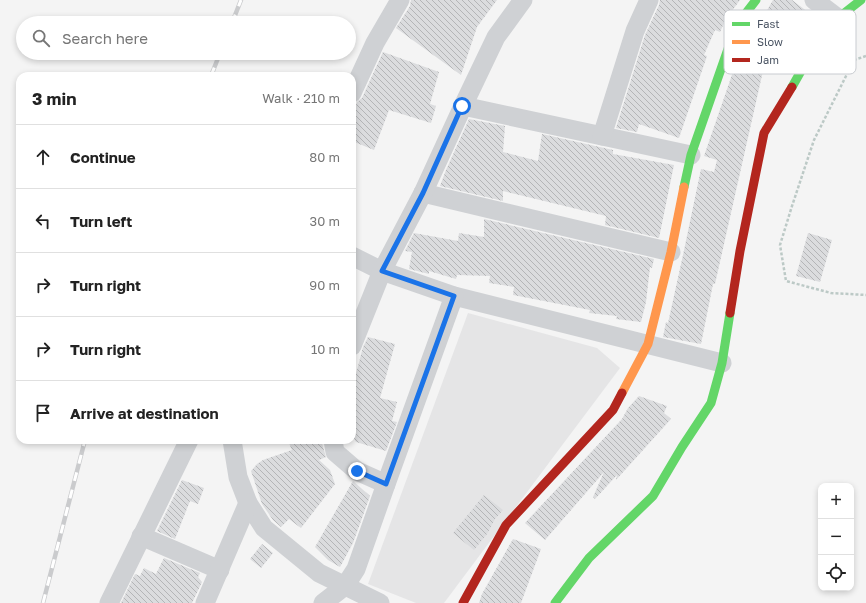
<!DOCTYPE html>
<html lang="en">
<head>
<meta charset="utf-8">
<style>
  :root { --surface:#fff; --page:#f2f2f2; --text:#222; --muted:#767676; --line:#e0e0e0 }
  body { margin:0; font-family:"Golos Text",sans-serif; background:var(--page); color:var(--text) }
  .controls { position:absolute; right:12px; bottom:12px; display:grid; overflow:hidden; border-radius:8px; box-shadow:0 2px 6px #0003 }
  .controls button { width:36px; height:36px; display:grid; place-items:center; padding:0; border:0; border-bottom:1px solid var(--line); background:var(--surface); color:var(--text); font:20px sans-serif }
  .stop { position:absolute; width:12px; height:12px; margin:-9px; border:3px solid #1a73e8; border-radius:50%; background:#fff }
  .stop.end { background:#1a73e8; border-color:#fff; box-shadow:0 1px 4px #0008 }
  .list { margin:0; padding:0; list-style:none }
  h2 { display:flex; justify-content:space-between; align-items:center; height:52px; margin:0; padding:0 16px; font-size:17px }
  h2 small { font-size:13px; font-weight:400; color:var(--muted) }
  .list li { display:grid; grid-template-columns:26px 1fr auto; gap:12px; align-items:center; box-sizing:border-box; height:64px; padding:0 16px; border-top:1px solid var(--line) }
  .list b { display:block; font-size:15px; white-space:nowrap }
  .list em { font-size:13px; font-style:normal; color:var(--muted) }
  .icon { flex:none; width:22px; height:22px; fill:none; stroke:currentColor; stroke-width:2; stroke-linecap:round; stroke-linejoin:round }
  .map { position:relative; flex:none; width:866px; height:603px; overflow:hidden }
  .search { position:absolute; background:var(--surface); box-shadow:0 2px 6px #0003; left:16px; top:16px; width:340px; height:44px; display:flex; align-items:center; gap:10px; box-sizing:border-box; padding:0 14px; border-radius:22px; color:var(--muted); font-size:15px }
  .panel { position:absolute; background:var(--surface); box-shadow:0 2px 6px #0003; left:16px; top:72px; width:340px; height:372px; border-radius:12px }
  .map>svg:first-child { display:block }
  .education { fill:#e5e5e6 }
  .building { fill:url(#building-back-hatch) }
  .lines { fill:none; stroke-linecap:round; stroke-linejoin:round }
  .path { stroke:#bcc9c6; stroke-width:2.5; stroke-dasharray:3 2; stroke-linecap:butt }
  .street { stroke:#cfd1d4; stroke-width:19 }
  .fast { stroke:#63d668; stroke-width:9 }
  .slow { stroke:#ff974d; stroke-width:9 }
  .jam { stroke:#b3261e; stroke-width:9 }
  .rail-casing { stroke:#cacbcd; stroke-width:4.5 }
  .rail { stroke:#fff; stroke-width:3; stroke-dasharray:9; stroke-linecap:butt }
  .route { stroke:#1a73e8; stroke-width:5 }
  .key { fill:#fff; stroke:#c8cbd0; stroke-width:1 }
  .key-label { font-size:11px; fill:#495362 }
</style>
</head>
<body>
<div class="map">
<svg width="866" height="603" viewBox="0 0 866 603">
  <defs>
    <pattern id="building-back-hatch" width="6" height="6" patternUnits="userSpaceOnUse"><rect width="6" height="6" fill="#dbdcde"/><path d="M-1 5l2 2M0 0l6 6M5-1l2 2" fill="none" stroke="#b4b5b7"/></pattern>
  </defs>
  <rect width="100%" height="100%" fill="#f4f4f4"/>
  <!-- education -->
  <polygon class="education" points="468,313 597,348 620,368 444,603 416,603 368,584"/>
  <!-- building -->
  <g class="building">
    <polygon points="411,0 497,0 477,27 461,75 396,28 410,6"/>
    <polygon points="660,0 740,0 726,19 720,32 715,30 704,55 707,56 679,138 639,124 637,132 616,128 645,35 659,5"/>
    <polygon points="773,0 792,0 808,12 763,71 715,284 713,284 701,344 663,337 666,322 668,323 683,255 701,169 714,172 717,160 704,156 735,66"/>
    <polygon points="383,52 439,72 430,104 436,106 431,123 389,110 374,150 352,141 352,117 357,102 362,98"/>
    <polygon points="469,119 505,126 503,152 538,161 542,134 613,150 613,154 674,165 659,238 605,225 606,216 503,191 503,201 440,186 446,170"/>
    <polygon points="484,219 654,259 652,268 650,267 646,302 641,322 616,319 617,316 589,313 590,310 513,295 514,287 489,283 490,276 457,275 456,279 429,271 429,274 409,269 412,252 405,251 414,233 458,241 459,233 484,237"/>
    <polygon points="808,233 832,240 820,282 796,276"/>
    <polygon points="368,337 395,344 380,398 397,402 392,421 397,422 386,451 356,442 352,435 352,389 363,347"/>
    <polygon points="639,396 667,406 664,413 671,419 616,480 617,475 595,499 593,497 604,472 545,540 525,523 622,419 628,408"/>
    <polygon points="295,440 321,440 326,457 319,460 330,470 335,484 301,528 289,519 281,527 273,520 262,504 251,471 257,464 263,460 292,450 289,443"/>
    <polygon points="182,480 204,488 198,504 190,501 175,539 157,531"/>
    <polygon points="353,481 370,496 353,543 340,567 328,560 315,547"/>
    <polygon points="484,495 503,510 495,519 487,534 474,550 453,533"/>
    <polygon points="513,539 541,549 521,603 479,603 482,594"/>
    <polygon points="262,544 273,553 261,568 250,559"/>
    <polygon points="164,558 200,573 198,577 202,582 192,603 121,603 135,574 140,576 144,568 156,574"/>
  </g>
  <g class="lines">
    <!-- path -->
    <g class="path">
      <polyline points="837,44 854,60"/>
      <polyline points="866,56 854,60 814,140 792,206 780,245 786,281 831,293 866,295"/>
    </g>
    <!-- street -->
    <g class="street">
      <polyline points="814,0 838,18"/>
      <polyline points="352,93 375,43 400,0"/>
      <polyline points="463,106 691,155"/>
      <polyline points="602,136 635,31 649,0"/>
      <polyline points="423,193 671,252"/>
      <polyline points="352,256 382,271 454,296 722,363"/>
      <polyline points="352,346 382,271 423,193 463,106 496,37 523,0"/>
      <polyline points="232,440 238,477 248,503 264,528 319,573 380,603"/>
      <polyline points="333,440 335,452 357,471 386,484"/>
      <polyline points="141,536 220,570"/>
      <polyline points="109,603 189,440"/>
      <polyline points="205,603 248,503"/>
      <polyline points="323,603 345,586 356,569 386,484 454,296"/>
    </g>
    <!-- fast -->
    <g class="fast">
      <polyline points="792,87 823,32 838,18 861,0"/>
      <polyline points="684,187 691,155 736,26 756,0"/>
      <polyline points="555,603 589,558 653,496 682,447 711,403 722,363 730,313"/>
    </g>
    <!-- slow -->
    <polyline class="slow" points="622,393 648,344 671,252 684,187"/>
    <!-- jam -->
    <g class="jam">
      <polyline points="730,313 740,251 764,133 792,87"/>
      <polyline points="463,603 506,525 613,410 622,393"/>
    </g>
    <!-- rail casing -->
    <g class="rail-casing">
      <g id="rail">
        <polyline points="232,23 241,0"/>
        <polyline points="211,76 220,53"/>
        <polyline points="43,603 85,440"/>
      </g>
    </g>
    <!-- rail -->
    <use href="#rail" class="rail"/>
  </g>
  <g class="lines">
    <!-- route -->
    <polyline class="route" points="357,471 386,484 454,296 382,271 423,193 462,106"/>
  </g>
  <!-- legend -->
  <rect x="724" y="10" width="132" height="64" rx="6" class="key"/>
  <rect x="732" y="22" width="18" height="4" fill="#63d668"/>
  <rect x="732" y="40" width="18" height="4" fill="#ff974d"/>
  <rect x="732" y="58" width="18" height="4" fill="#b3261e"/>
  <g class="key-label">
    <text x="757" y="28">Fast</text>
    <text x="757" y="46">Slow</text>
    <text x="757" y="64">Jam</text>
  </g>
</svg>
<div class="controls">
<button>+</button>
<button>−</button>
<button><svg class="icon" aria-label="locate" viewBox="0 0 24 24"><circle cx="12" cy="12" r="6"/><path d="M12 2v4M12 18v4M2 12h4M18 12h4"/></svg></button>
</div>
<div class="stop" style="left:462px;top:106px"></div>
<div class="stop end" style="left:357px;top:471px"></div>
<div class="search"><svg class="icon" aria-label="search" viewBox="0 0 24 24"><circle cx="10" cy="10" r="6"/><path d="M15 15l6 6"/></svg>Search here</div>
<section class="panel">
<h2>3 min<small>Walk · 210 m</small></h2>
<ul class="list">
<li><svg class="icon" aria-label="ahead" viewBox="0 0 24 24"><path d="M12 20V5M6 11l6-6 6 6"/></svg><div><b>Continue</b></div><em>80 m</em></li>
<li><svg class="icon" aria-label="left" viewBox="0 0 24 24"><path d="M17 20v-9H6M10 6l-5 5 5 5"/></svg><div><b>Turn left</b></div><em>30 m</em></li>
<li><svg class="icon" aria-label="right" viewBox="0 0 24 24"><path d="M7 20v-9h11M14 6l5 5-5 5"/></svg><div><b>Turn right</b></div><em>90 m</em></li>
<li><svg class="icon" aria-label="right" viewBox="0 0 24 24"><path d="M7 20v-9h11M14 6l5 5-5 5"/></svg><div><b>Turn right</b></div><em>10 m</em></li>
<li><svg class="icon" aria-label="arrive" viewBox="0 0 24 24"><path d="M6 21V4h12l-3 4 3 4H6"/></svg><div><b>Arrive at destination</b></div></li>
</ul>
</section>
</div>
</body>
</html>
